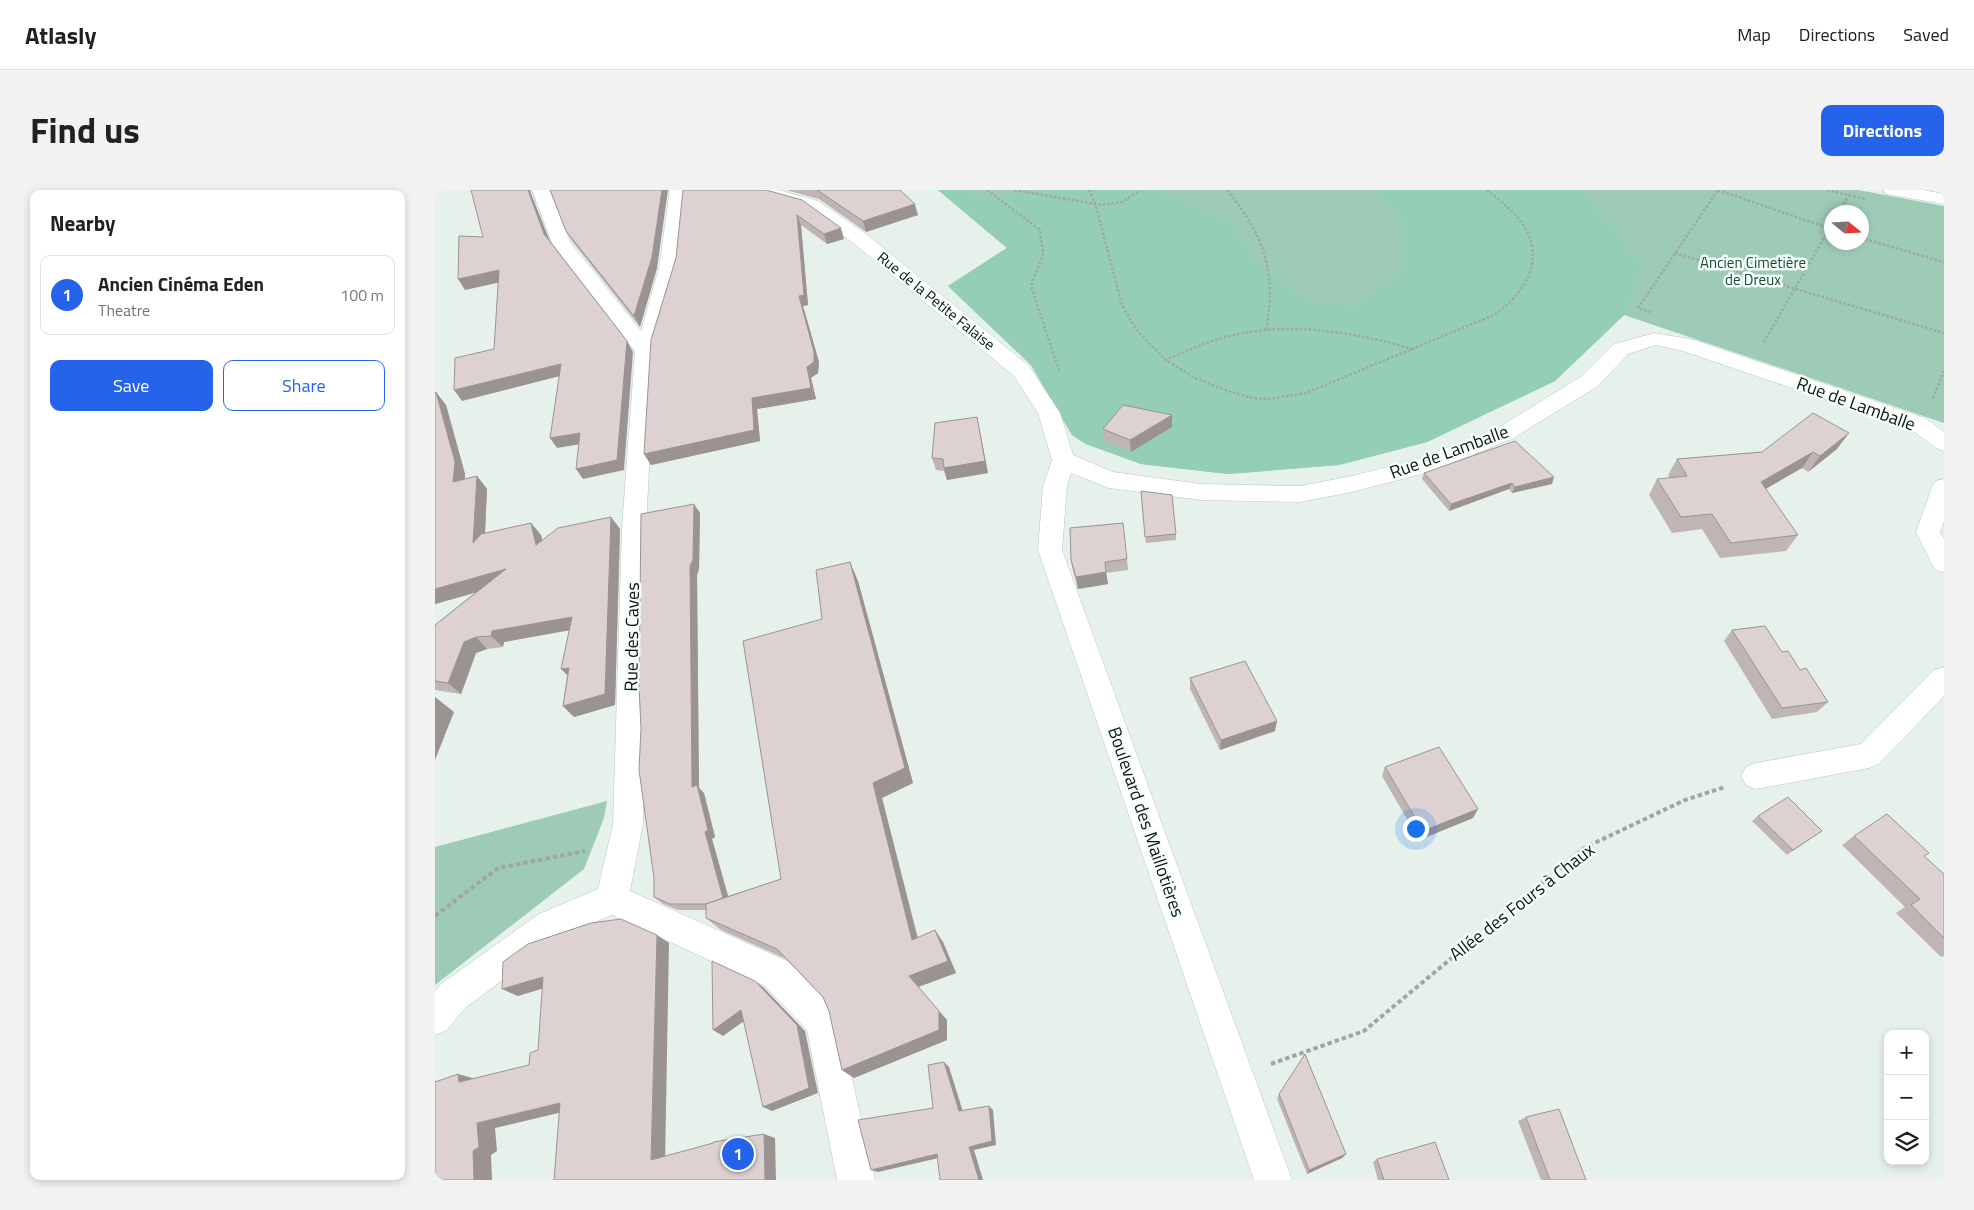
<!DOCTYPE html>
<html lang="en">
<head>
<meta charset="utf-8">
<style>
  :root { --surface:#fff; --page:#f2f2f2; --text:#202124; --muted:#757577; --line:#e0e0e0; --accent:#2563eb }
  body { margin:0; font-family:"Titillium Web",sans-serif; background:var(--page); color:var(--text) }
  .controls { position:absolute; right:15px; bottom:15px; display:grid; overflow:hidden; border-radius:10px; box-shadow:0 2px 8px #0003 }
  .controls button { width:45px; height:45px; display:grid; place-items:center; padding:0; border:0; border-bottom:1px solid var(--line); background:var(--surface); color:var(--text); font:25px sans-serif }
  .compass { position:absolute; left:1389px; top:15px; width:45px; height:45px; border-radius:50%; background:var(--surface); box-shadow:0 2px 8px #0003; rotate:108deg }
  .you { position:absolute; left:980px; top:638px; width:18px; height:18px; margin:-12px; border:4px solid #fff; border-radius:50%; background:#1a73e8; box-shadow:0 0 0 8px #1a73e833 }
  .badge { display:grid; place-items:center; width:32px; height:32px; border-radius:50%; background:var(--accent); color:#fff; font-size:16px; font-weight:700 }
  .pin { position:absolute; translate:-50% -50%; border:2px solid #fff; box-shadow:0 1px 5px #0006 }
  .list { margin:0; padding:0; list-style:none }
  h2 { display:flex; justify-content:space-between; align-items:center; height:65px; margin:0; padding:0 20px; font-size:21px }
  h2 small { font-size:16px; font-weight:400; color:var(--muted) }
  .list li { display:grid; grid-template-columns:32px 1fr auto; gap:15px; align-items:center; box-sizing:border-box; height:80px; margin:0 10px 10px; padding:0 10px; border:1px solid var(--line); border-radius:10px }
  .list b { display:block; font-size:19px; white-space:nowrap }
  .list p { margin:0; font-size:16px; white-space:nowrap; color:var(--muted) }
  .list em { font-size:16px; font-style:normal; color:var(--muted) }
  .actions { display:flex; gap:10px; padding:15px 20px }
  .actions a { flex:1; padding:11px 0; border:1px solid var(--accent); border-radius:10px; text-align:center; font-size:18px; color:var(--accent) }
  .actions .main { background:var(--accent); color:#fff }
  .icon { flex:none; width:28px; height:28px; fill:none; stroke:currentColor; stroke-width:2; stroke-linecap:round; stroke-linejoin:round }
  .map { position:relative; flex:none; width:1509px; height:990px; overflow:hidden; border-radius:10px }
  header { display:flex; align-items:center; gap:30px; box-sizing:border-box; height:70px; padding:0 25px; background:var(--surface); border-bottom:1px solid var(--line) }
  header strong { font-size:24px }
  nav { display:flex; gap:28px; margin-inline-start:auto; font-size:18px }
  .intro { display:flex; align-items:center; justify-content:space-between; box-sizing:border-box; height:120px; padding:0 30px }
  h1 { margin:0; font-size:35px }
  .button { padding:12px 22px; border-radius:10px; background:var(--accent); color:#fff; font-size:18px; font-weight:700 }
  main { display:flex; gap:30px; padding:0 30px }
  aside { flex:1; background:var(--surface); border-radius:10px; box-shadow:0 2px 8px #0003 }
  .map>svg:first-child { display:block }
  .green { fill:#9dcbb6; fill-rule:evenodd }
  .forest { fill:#94ceb5 }
  .lines { fill:none; stroke-linecap:round; stroke-linejoin:round }
  .minor-casing { stroke:#bac5c0; stroke-width:1 }
  .secondary-casing { stroke:#bac5c0; stroke-width:1 }
  .path-far1 { stroke:#9fa7a3; stroke-width:2.5; stroke-dasharray:2.5 2; stroke-linecap:butt }
  .path { stroke:#9fa7a3; stroke-width:4; stroke-dasharray:4.5 3; stroke-linecap:butt }
  .minor { fill:#fff; fill-rule:evenodd }
  .secondary { fill:#fff; fill-rule:evenodd }
  .wall { fill:#beb5b4 }
  .shaded-wall { fill:#9b9392 }
  .building { fill:#ddd2d1; stroke:#9b9392 }
  .labels { text-anchor:middle; stroke-width:5; stroke-linejoin:round; paint-order:stroke }
  .far-park-label { font-size:15px; fill:#1a4a38; stroke:#f4fffa }
  .far-street-label { font-size:15px; fill:#101312; stroke:#f4fffa }
  .street-label { font-size:18px; fill:#101312; stroke:#f4fffa }
</style>
</head>
<body>
<header>
<strong>Atlasly</strong>
<nav><a>Map</a><a>Directions</a><a>Saved</a></nav>
</header>
<div class="intro"><h1>Find us</h1><a class="button">Directions</a></div>
<main>
<aside>
<h2>Nearby<small></small></h2>
<ul class="list">
<li><span class="badge">1</span><div><b>Ancien Cinéma Eden</b><p>Theatre</p></div><em>100 m</em></li>
</ul>
<div class="actions"><a class="main">Save</a><a>Share</a></div>
</aside>
<div class="map">
<svg width="1509" height="990" viewBox="0 0 1509 990">
  <rect width="100%" height="100%" fill="#e7f1ec"/>
  <!-- green -->
  <g class="green">
    <path d="M503,0H1423L1509,16V233L1189,125L1120,191L992,252L904,275L793,284L706,274L651,254L637,245L596,175L513,96L572,58ZM1396,22H1426V52H1396Z"/>
    <polygon points="172,611 169,628 149,679 0,795 0,657"/>
  </g>
  <!-- forest -->
  <polygon class="forest" points="503,0 534,0 541,9 609,0 721,0 794,32 821,71 872,112 920,116 966,83 968,27 937,0 1147,0 1207,76 1189,125 1120,191 992,252 904,275 793,284 706,274 651,254 637,245 596,175 513,96 572,58"/>
  <g class="lines">
    <!-- minor casing -->
    <g class="minor-casing">
      <g id="minor">
        <polygon points="97,0 115,0 135,52 206,141 224,78 235,0 253,0 244,78 220,160 211,338 208,634 195,701 354,772 399,819 404,831 440,990 402,990 372,840 330,796 177,725 126,746 30,818 12,840 0,845 0,801 6,794 104,724 163,699 178,634 187,338 200,161 117,53"/>
        <polygon points="316,0 344,0 383,11 431,44 594,176 625,223 638,265 678,282 766,294 865,296 917,286 980,270 1061,239 1147,186 1179,154 1220,143 1259,150 1490,228 1509,242 1509,261 1501,258 1474,238 1248,161 1221,155 1193,164 1163,196 1077,249 994,282 917,302 865,312 766,310 674,298 636,283 632,296 627,360 857,990 819,990 603,360 608,296 617,270 603,223 579,186 417,52 371,19 319,4"/>
        <polygon points="1509,289 1509,331 1505,342 1509,349 1509,382 1500,380 1481,342 1497,297 1501,291"/>
        <polygon points="1509,477 1509,506 1444,574 1434,578 1321,599 1311,595 1306,586 1311,577 1321,573 1426,554 1499,480"/>
      </g>
    </g>
    <!-- secondary casing -->
    <g class="secondary-casing">
      <polygon id="secondary" points="1448,0 1488,0 1509,4 1509,14 1457,5 1451,4"/>
    </g>
    <!-- path-far1 -->
    <g class="path-far1">
      <polyline points="552,0 605,40 608,64 596,96 624,181"/>
      <polyline points="579,0 666,15 687,12 706,0"/>
      <path d="M654,0L661,16L687,115L696,131L706,145L731,170L760,188L793,201L818,208L834,209L871,203L1059,125C1092,102 1113,66 1084,29C1075,18 1063,9 1052,0"/>
      <path d="M792,0C829,45 842,82 831,140"/>
      <polyline points="1283,0 1396,39"/>
      <polyline points="1392,0 1430,9"/>
      <polyline points="1404,22 1414,5"/>
      <polyline points="1426,48 1509,72"/>
      <polyline points="1240,63 1509,143"/>
      <polyline points="1216,122 1203,118 1283,0"/>
      <polyline points="1329,152 1396,36"/>
      <path d="M730,170C752,161 775,150 799,145C857,132 920,142 977,159"/>
      <polyline points="1498,208 1509,181"/>
    </g>
    <!-- path -->
    <g class="path">
      <polyline points="0,726 63,678 150,661"/>
      <polyline points="836,874 929,841 1149,658 1250,610 1290,597"/>
    </g>
    <!-- minor -->
    <use href="#minor" class="minor"/>
    <!-- secondary -->
    <use href="#secondary" class="secondary"/>
  </g>
  <!-- wall -->
  <g class="wall">
    <polygon points="331,0 409,49 392,54 366,35 373,115 368,116 384,172 383,183 376,188 381,209 322,219 325,251 216,275 209,264 241,68"/>
    <polygon points="351,0 465,0 483,25 431,42 384,9"/>
    <polygon points="131,41 222,78 205,137 137,51"/>
    <polygon points="0,203 11,215 30,284 30,289 42,286 52,299 50,343 96,333 106,345 107,350 185,339 180,515 139,527 128,516 132,486 134,440 69,452 68,457 52,459 41,463 26,504 0,500 0,435 41,402 0,414"/>
    <polygon points="737,225 737,237 696,262 669,251 668,239"/>
    <polygon points="542,227 553,283 512,290 509,281 501,280 497,268"/>
    <polygon points="1402,259 1373,282 1367,278 1330,299 1363,345 1351,361 1285,368 1267,339 1237,343 1214,305 1222,289 1235,288 1233,285 1242,269 1327,262"/>
    <polygon points="989,283 1117,294 1077,303 1074,299 1014,321 987,289"/>
    <polygon points="706,301 741,344 741,350 711,353"/>
    <polygon points="265,323 264,379 262,385 264,598 269,603 280,647 277,649 293,706 346,689 387,429 423,391 478,593 447,608 483,748 508,752 521,783 483,797 512,830 512,850 419,888 407,880 394,821 388,807 351,769 286,740 271,728 271,720 243,720 228,714 219,707 219,688 206,538"/>
    <polygon points="692,369 693,380 671,383 673,394 643,399 638,381 636,370"/>
    <polygon points="1297,440 1347,462 1393,512 1382,522 1337,529 1289,451"/>
    <polygon points="755,488 840,541 785,560 755,499"/>
    <polygon points="950,577 1038,628 984,650 947,586"/>
    <polygon points="1323,626 1381,645 1352,665 1317,631"/>
    <polygon points="1419,646 1489,666 1509,684 1509,766 1506,767 1461,723 1470,717 1407,655"/>
    <polygon points="844,904 911,964 907,968 872,984 842,909"/>
    <polygon points="1091,927 1151,990 1106,990 1083,931"/>
    <polygon points="942,969 1014,990 943,990 938,972"/>
  </g>
  <!-- shaded-wall -->
  <g class="shaded-wall">
    <polygon points="93,0 96,0 95,1 116,54 109,44"/>
    <polygon points="227,0 233,0 222,78 205,137 199,126"/>
    <polygon points="480,14 483,25 431,42 428,31"/>
    <polygon points="362,25 366,35 373,115 368,116 384,172 383,183 376,188 381,209 322,219 325,251 216,275 209,264 372,177 364,106"/>
    <polygon points="406,38 409,49 392,54 389,44"/>
    <polygon points="64,80 71,91 30,100 23,89"/>
    <polygon points="192,151 198,162 189,280 148,289 141,279"/>
    <polygon points="126,174 133,184 27,211 19,200"/>
    <polygon points="1,202 11,215 30,284 29,304 18,292"/>
    <polygon points="737,225 737,237 696,262 695,250"/>
    <polygon points="542,227 553,283 512,290 509,278"/>
    <polygon points="145,243 152,253 122,258 115,248"/>
    <polygon points="1414,243 1402,259 1373,282 1385,266"/>
    <polygon points="1378,262 1367,278 1315,308 1326,292"/>
    <polygon points="42,286 52,299 49,365 38,353"/>
    <polygon points="1119,287 1117,294 1077,303 1080,297"/>
    <polygon points="1077,293 1074,299 1014,321 1016,314"/>
    <polygon points="259,314 265,323 264,379 262,385 264,598 269,603 280,647 277,649 297,720 290,714 257,597 255,376"/>
    <polygon points="176,327 185,339 180,515 139,527 128,516"/>
    <polygon points="96,333 106,345 111,367 101,355"/>
    <polygon points="415,372 423,391 478,593 447,608 486,762 477,750 438,593"/>
    <polygon points="71,379 82,391 0,414 0,399"/>
    <polygon points="671,382 673,394 643,399 641,387"/>
    <polygon points="137,427 147,438 69,452 68,457 56,446 57,441"/>
    <polygon points="41,447 52,459 41,463 26,504 13,493 29,452"/>
    <polygon points="134,478 137,490 126,479"/>
    <polygon points="0,507 19,522 0,570"/>
    <polygon points="842,531 840,541 785,560 786,550"/>
    <polygon points="1043,619 1038,628 984,650 988,641"/>
    <polygon points="500,740 508,752 521,783 483,797 474,786"/>
    <polygon points="222,745 234,753 230,974 216,970"/>
    <polygon points="108,787 123,794 83,806 67,799"/>
    <polygon points="320,791 329,798 370,841 383,903 337,921 328,917"/>
    <polygon points="306,820 316,826 288,846 278,840"/>
    <polygon points="504,821 512,830 512,850 419,888 407,880"/>
    <polygon points="509,872 514,877 529,925 524,921"/>
    <polygon points="23,884 41,889 24,892"/>
    <polygon points="125,913 140,919 60,938 62,961 56,965 57,990 39,990 38,961 42,933"/>
    <polygon points="554,916 558,920 561,955 539,960 548,990 544,990 534,957"/>
    <polygon points="329,944 340,948 341,990 330,990"/>
    <polygon points="502,964 508,967 443,982 436,980"/>
    <polygon points="911,964 907,968 872,984 874,980"/>
  </g>
  <!-- building -->
  <g class="building">
    <polygon points="36,0 93,0 109,44 192,151 182,270 141,279 145,243 115,248 126,174 19,200 20,168 59,159 64,80 23,89 24,46 48,47"/>
    <polygon points="115,0 227,0 217,67 199,126 131,41"/>
    <polygon points="248,0 331,0 367,10 406,38 389,44 362,25 369,105 364,106 379,162 379,172 372,177 376,198 317,208 319,240 209,264 216,150 241,68"/>
    <polygon points="382,0 465,0 480,14 428,31"/>
    <polygon points="1,202 20,272 18,292 42,286 38,353 46,344 96,333 101,355 123,338 176,327 170,504 128,516 134,478 126,479 137,427 57,441 56,446 41,447 29,452 13,493 0,491 0,435 71,379 0,399 0,203"/>
    <polygon points="688,215 737,225 695,250 668,239"/>
    <polygon points="1378,223 1414,243 1385,266 1378,262 1326,292 1363,345 1296,353 1277,324 1246,327 1222,289 1252,286 1242,269 1327,262"/>
    <polygon points="542,227 550,271 509,278 508,269 497,268 500,233"/>
    <polygon points="1080,251 1119,287 1080,297 1077,293 1016,314 989,283"/>
    <polygon points="706,301 737,305 741,344 710,347"/>
    <polygon points="259,314 258,370 255,376 257,597 262,595 273,640 270,642 288,708 271,714 235,714 219,707 219,688 204,580 206,538 204,497 206,324"/>
    <polygon points="688,333 692,369 670,372 671,382 641,387 636,370 635,338"/>
    <polygon points="415,372 470,578 438,593 477,750 500,740 513,771 474,786 504,821 504,840 407,880 394,821 388,807 342,759 271,728 271,714 346,689 308,451 387,429 381,380"/>
    <polygon points="1330,436 1347,462 1353,461 1365,480 1371,478 1393,512 1347,518 1297,440"/>
    <polygon points="810,471 842,531 786,550 755,488"/>
    <polygon points="1004,557 1043,619 988,641 950,577"/>
    <polygon points="1353,607 1387,641 1358,660 1323,626"/>
    <polygon points="1452,624 1494,663 1489,666 1509,684 1509,748 1476,715 1485,709 1419,646"/>
    <polygon points="186,729 222,745 216,970 278,953 278,952 329,944 330,990 119,990 125,913 42,933 44,957 38,961 39,990 0,990 0,892 23,884 24,892 94,875 95,863 103,860 108,787 67,799 68,772 93,754 156,733"/>
    <polygon points="277,771 320,791 362,835 374,898 328,917 306,820 278,840"/>
    <polygon points="870,864 911,964 874,980 844,904"/>
    <polygon points="509,872 524,921 554,916 557,951 534,957 544,990 505,990 502,964 436,980 423,930 498,918 493,875"/>
    <polygon points="1124,919 1151,990 1115,990 1091,927"/>
    <polygon points="1000,952 1014,990 949,990 942,969"/>
  </g>
  <g class="labels">
    <!-- far-park labels -->
    <g class="far-park-label">
      <text x="1318" y="78">Ancien Cimetière<tspan x="1318" dy="17">de Dreux</tspan></text>
    </g>
    <!-- far-street labels -->
    <g class="far-street-label">
      <text transform="translate(501 111) rotate(39)" y="5">Rue de la Petite Falaise</text>
    </g>
    <!-- street labels -->
    <g class="street-label">
      <text transform="translate(1421 214) rotate(20)" y="6">Rue de Lamballe</text>
      <text transform="translate(1014 262) rotate(-20)" y="6">Rue de Lamballe</text>
      <text transform="translate(197 447) rotate(-89)" y="6">Rue des Caves</text>
      <text transform="translate(711 632) rotate(71)" y="6">Boulevard des Maillotières</text>
      <text transform="translate(1087 712) rotate(-38)" y="6">Allée des Fours à Chaux</text>
    </g>
  </g>
</svg>
<div class="controls">
<button>+</button>
<button>−</button>
<button><svg class="icon" aria-label="layers" viewBox="0 0 24 24"><path d="M12 4l9 5-9 5-9-5zM3 14l9 5 9-5"/></svg></button>
</div>
<svg class="compass" viewBox="-18 -18 36 36"><path d="M0-13l5 13h-10z" fill="#e53935"/><path d="M0 13l5-13h-10z" fill="#757577"/></svg>
<div class="you"></div>
<div class="pin badge" style="left:303px;top:964px">1</div>
</div>
</main>
</body>
</html>
